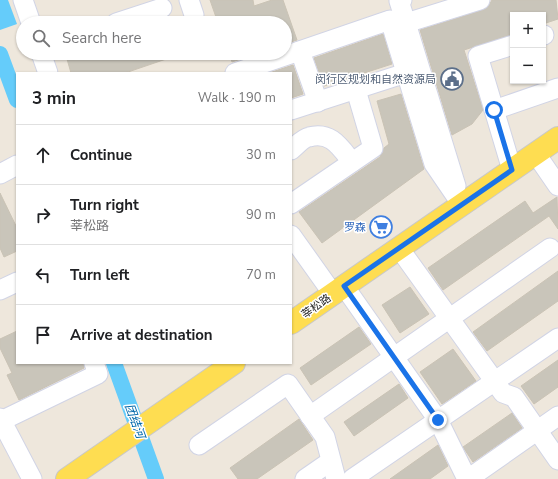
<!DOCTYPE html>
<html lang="en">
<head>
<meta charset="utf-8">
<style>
  :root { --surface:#fff; --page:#f6f6f6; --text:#202124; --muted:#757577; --line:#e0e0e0 }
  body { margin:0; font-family:"Nunito Sans","Noto Sans SC",sans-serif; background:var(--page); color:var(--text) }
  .controls { position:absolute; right:12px; top:12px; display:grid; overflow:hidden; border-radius:0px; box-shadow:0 1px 3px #0004 }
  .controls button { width:36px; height:36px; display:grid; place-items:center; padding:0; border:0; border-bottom:1px solid var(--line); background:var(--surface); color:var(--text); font:20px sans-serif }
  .stop { position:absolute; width:12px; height:12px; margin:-9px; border:3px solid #1a73e8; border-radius:50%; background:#fff }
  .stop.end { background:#1a73e8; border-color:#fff; box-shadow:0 1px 4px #0008 }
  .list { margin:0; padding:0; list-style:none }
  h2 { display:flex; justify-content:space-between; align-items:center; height:52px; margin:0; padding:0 16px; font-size:17px }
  h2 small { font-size:13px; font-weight:400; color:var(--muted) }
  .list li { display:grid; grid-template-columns:26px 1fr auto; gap:12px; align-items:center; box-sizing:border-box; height:60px; padding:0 16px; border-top:1px solid var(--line) }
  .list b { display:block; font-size:15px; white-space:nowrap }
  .list p { margin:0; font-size:13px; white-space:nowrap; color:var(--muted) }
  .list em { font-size:13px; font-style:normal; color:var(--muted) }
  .icon { flex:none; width:22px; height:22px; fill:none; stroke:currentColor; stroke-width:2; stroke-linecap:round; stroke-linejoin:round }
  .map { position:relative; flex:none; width:558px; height:479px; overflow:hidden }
  .search { position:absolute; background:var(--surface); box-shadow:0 1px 3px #0004; left:16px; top:16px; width:276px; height:44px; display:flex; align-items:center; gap:10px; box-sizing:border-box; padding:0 14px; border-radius:22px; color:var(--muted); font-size:15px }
  .panel { position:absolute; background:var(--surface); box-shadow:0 1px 3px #0004; left:16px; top:72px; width:276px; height:292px; border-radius:0px }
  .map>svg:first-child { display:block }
  .water { fill:#65ccfa }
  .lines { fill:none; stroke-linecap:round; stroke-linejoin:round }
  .canal { stroke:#65ccfa; stroke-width:16 }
  .building { fill:#c9c5ba; stroke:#cac3b5 }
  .minor-casing { stroke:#d1d4e5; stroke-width:21 }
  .major-casing { stroke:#c8c8c8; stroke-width:24 }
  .minor { stroke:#fff; stroke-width:19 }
  .major { stroke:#fedd51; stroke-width:22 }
  .route { stroke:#1a73e8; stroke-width:5 }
  .labels { text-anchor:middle; stroke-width:3; stroke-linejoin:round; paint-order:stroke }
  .service-label { font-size:11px; fill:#4e5e75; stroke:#fff; text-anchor:end }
  .shop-label { font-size:11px; fill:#366cbe; stroke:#fff; text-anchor:end }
  .street-label { font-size:11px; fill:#2b2b2b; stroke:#fff }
  .water-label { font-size:12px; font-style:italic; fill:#0068aa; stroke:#fff }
</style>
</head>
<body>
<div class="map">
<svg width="558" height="479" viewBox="0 0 558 479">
  <rect width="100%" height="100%" fill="#eee7dc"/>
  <!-- water -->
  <polygon class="water" points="0,0 8,0 17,24 0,30"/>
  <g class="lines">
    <!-- canal -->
    <g class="canal">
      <polyline points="0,54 17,100"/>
      <polyline points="114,363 156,479"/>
    </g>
  </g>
  <!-- building -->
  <g class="building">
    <polygon points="210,0 253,0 254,6 272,0 283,0 297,40 285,44 285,23 218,23"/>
    <polygon points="556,0 558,19 543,24 543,15 513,15 513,34 464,50 483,110 472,124 452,135 420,30 483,10 488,7 492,0"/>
    <polygon points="383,34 392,64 324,86 314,58"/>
    <polygon points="85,53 178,53 178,55 125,73 71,73 67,59"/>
    <polygon points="229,53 259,53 232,62"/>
    <polygon points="293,65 303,94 291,98 291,73 269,73"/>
    <polygon points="401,94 424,169 322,243 299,212 380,157 384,148 389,144 377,101"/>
    <polygon points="0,193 17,228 17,251 4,257 0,248"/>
    <polygon points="557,197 558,229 549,216 443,290 428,268 525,201 533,213"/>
    <polygon points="558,271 558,301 487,351 473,332"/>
    <polygon points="410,287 429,314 400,333 382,305"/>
    <polygon points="359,327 371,344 311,385 300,368"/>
    <polygon points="17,331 17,363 83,363 84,368 19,400 7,375 12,373 0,348 0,339"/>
    <polygon points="453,349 476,381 442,404 420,372"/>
    <polygon points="558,360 558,387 534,404 521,386"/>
    <polygon points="399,384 408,398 354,436 344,422"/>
    <polygon points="512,413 522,428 473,462 463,447"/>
    <polygon points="299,419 313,440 257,479 238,479 230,468"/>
    <polygon points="438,445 448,466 430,479 390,479"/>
  </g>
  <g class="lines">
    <!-- minor casing -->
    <g class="minor-casing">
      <g id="minor">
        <polyline points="23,0 31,23"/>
        <polyline points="189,0 194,15"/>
        <polyline points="402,0 399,1 406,23"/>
        <polyline points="116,23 162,8"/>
        <polyline points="543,35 544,35"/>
        <polyline points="300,51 318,102"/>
        <polyline points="41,53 48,73"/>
        <polyline points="235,73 390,20 434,164 462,205"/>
        <polyline points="291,110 406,73"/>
        <polyline points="494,110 558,88"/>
        <path d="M291,150C296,146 303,138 309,137C331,131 340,147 352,162"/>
        <polyline points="536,154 558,186"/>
        <polyline points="512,170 478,56 513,45"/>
        <polyline points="0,174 17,165"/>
        <polyline points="456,186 406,23 480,0"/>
        <polyline points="291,204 373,148 356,90"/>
        <polyline points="291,235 333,294"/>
        <polyline points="399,248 503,393 514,397 558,460"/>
        <polyline points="344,286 438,420 467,479"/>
        <polyline points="0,290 17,282"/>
        <polyline points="310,416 550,248"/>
        <polyline points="0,418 32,479"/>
        <polyline points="1,421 98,374 94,363"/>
        <polyline points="199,445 288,384 325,437 336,479"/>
        <polyline points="305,479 331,461"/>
        <polyline points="352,479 558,338"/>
        <polyline points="468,479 558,416"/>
      </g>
    </g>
    <!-- major casing -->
    <g class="major-casing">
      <g id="major">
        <polyline points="291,323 558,138"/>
        <polyline points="67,479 234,363"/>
      </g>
    </g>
    <!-- minor -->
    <use href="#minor" class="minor"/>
    <!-- major -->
    <use href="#major" class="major"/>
  </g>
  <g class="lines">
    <!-- route -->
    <polyline class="route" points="438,420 344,286 512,170 494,110"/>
  </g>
  <!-- icons -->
  <defs>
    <g id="civic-ring" transform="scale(1.15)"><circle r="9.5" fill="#fff" stroke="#5c6f8a" stroke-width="1.5"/><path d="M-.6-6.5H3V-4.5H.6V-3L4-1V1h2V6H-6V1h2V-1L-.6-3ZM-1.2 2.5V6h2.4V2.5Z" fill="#5c6f8a"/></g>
    <g id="supermarket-ring" transform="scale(1.15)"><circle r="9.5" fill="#fff" stroke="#3f7fe0" stroke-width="1.5"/><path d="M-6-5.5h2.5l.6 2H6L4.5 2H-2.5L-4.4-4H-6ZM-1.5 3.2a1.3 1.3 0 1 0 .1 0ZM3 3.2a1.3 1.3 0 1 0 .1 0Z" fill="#3f7fe0"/></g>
  </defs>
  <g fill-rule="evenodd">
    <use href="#civic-ring" x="452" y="79"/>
    <use href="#supermarket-ring" x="381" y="227"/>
  </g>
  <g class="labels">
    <!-- service labels -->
    <g class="service-label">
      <text x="436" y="83">闵行区规划和自然资源局</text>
    </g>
    <!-- shop labels -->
    <g class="shop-label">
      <text x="366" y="231">罗森</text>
    </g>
    <!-- street labels -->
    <g class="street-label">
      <text transform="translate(316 306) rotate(-35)" y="4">莘松路</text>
    </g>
    <!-- water labels -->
    <g class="water-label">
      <text transform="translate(135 421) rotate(70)" y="4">团结河</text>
    </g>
  </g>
</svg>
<div class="controls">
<button>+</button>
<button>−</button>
</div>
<div class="stop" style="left:494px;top:110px"></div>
<div class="stop end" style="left:438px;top:420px"></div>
<div class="search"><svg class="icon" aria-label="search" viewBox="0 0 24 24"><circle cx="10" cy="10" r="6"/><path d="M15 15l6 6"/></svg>Search here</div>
<section class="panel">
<h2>3 min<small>Walk · 190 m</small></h2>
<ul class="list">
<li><svg class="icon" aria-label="ahead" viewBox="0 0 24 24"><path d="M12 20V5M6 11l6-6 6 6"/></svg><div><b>Continue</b></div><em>30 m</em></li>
<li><svg class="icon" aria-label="right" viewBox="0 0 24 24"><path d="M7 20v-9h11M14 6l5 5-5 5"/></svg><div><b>Turn right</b><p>莘松路</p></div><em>90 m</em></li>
<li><svg class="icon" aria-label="left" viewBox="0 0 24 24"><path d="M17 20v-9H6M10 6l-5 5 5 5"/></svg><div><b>Turn left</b></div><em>70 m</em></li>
<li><svg class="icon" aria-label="arrive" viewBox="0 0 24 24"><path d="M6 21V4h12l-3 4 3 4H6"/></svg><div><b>Arrive at destination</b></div></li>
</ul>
</section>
</div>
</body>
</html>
